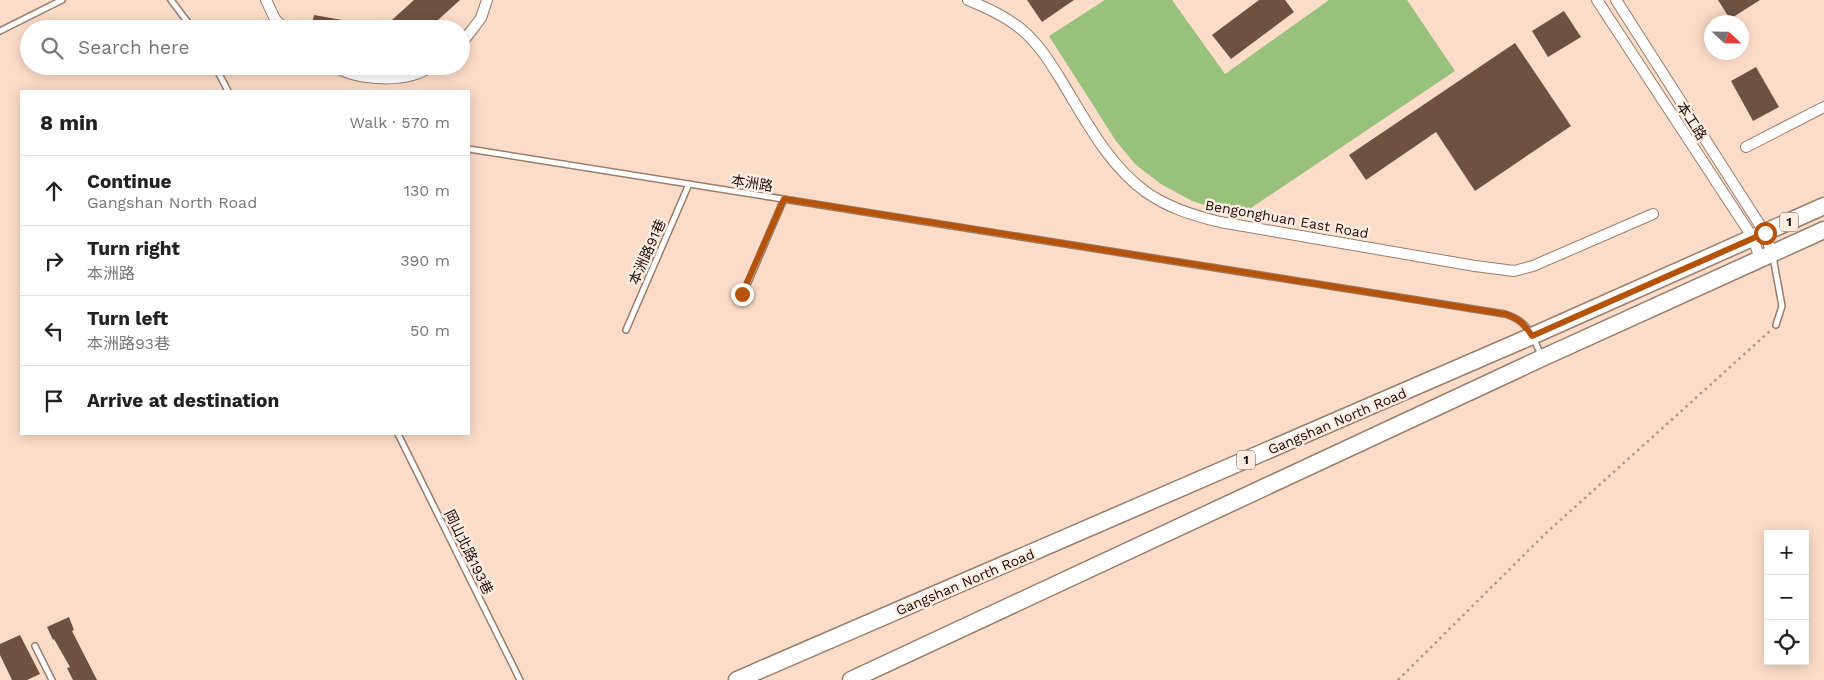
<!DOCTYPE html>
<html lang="en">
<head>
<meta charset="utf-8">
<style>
  :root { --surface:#fff; --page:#f6f6f6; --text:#222; --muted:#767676; --line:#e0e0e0 }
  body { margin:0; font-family:"Work Sans","Noto Sans TC",sans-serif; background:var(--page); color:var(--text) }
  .controls { position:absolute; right:15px; bottom:15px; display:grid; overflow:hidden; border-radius:0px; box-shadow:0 2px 12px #0003 }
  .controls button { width:45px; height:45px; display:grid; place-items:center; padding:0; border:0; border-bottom:1px solid var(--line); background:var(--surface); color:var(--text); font:25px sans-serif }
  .compass { position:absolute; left:1704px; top:15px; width:45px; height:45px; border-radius:50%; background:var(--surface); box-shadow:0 2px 12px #0003; rotate:112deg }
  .stop { position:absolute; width:15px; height:15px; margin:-11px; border:4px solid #b45309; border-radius:50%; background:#fff }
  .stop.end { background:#b45309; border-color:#fff; box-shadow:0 1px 5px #0008 }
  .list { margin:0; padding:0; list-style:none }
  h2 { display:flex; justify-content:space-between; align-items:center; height:65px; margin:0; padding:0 20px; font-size:21px }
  h2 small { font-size:16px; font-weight:400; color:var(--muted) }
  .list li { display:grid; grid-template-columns:32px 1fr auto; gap:15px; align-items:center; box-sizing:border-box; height:70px; padding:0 20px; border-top:1px solid var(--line) }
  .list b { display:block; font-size:19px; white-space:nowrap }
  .list p { margin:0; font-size:16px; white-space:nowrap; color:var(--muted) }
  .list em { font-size:16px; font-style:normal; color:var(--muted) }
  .icon { flex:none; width:28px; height:28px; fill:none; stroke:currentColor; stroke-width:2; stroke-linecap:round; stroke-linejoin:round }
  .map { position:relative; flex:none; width:1824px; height:680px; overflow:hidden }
  .search { position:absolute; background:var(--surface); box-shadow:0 2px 12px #0003; left:20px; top:20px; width:450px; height:55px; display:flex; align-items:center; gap:12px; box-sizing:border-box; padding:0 18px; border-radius:28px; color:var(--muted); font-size:19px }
  .panel { position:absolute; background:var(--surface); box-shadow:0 2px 12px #0003; left:20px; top:90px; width:450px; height:345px; border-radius:0px }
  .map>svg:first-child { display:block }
  .green { fill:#98c17b }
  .building { fill:#6d5242 }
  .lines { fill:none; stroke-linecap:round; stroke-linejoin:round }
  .service-casing { stroke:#997d6b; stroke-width:8 }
  .minor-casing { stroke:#997d6b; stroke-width:12 }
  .primary-casing { stroke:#997d6b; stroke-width:19 }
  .path { stroke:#b19889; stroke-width:2.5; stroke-dasharray:2.5 4; stroke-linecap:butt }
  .service { stroke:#fff; stroke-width:5 }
  .minor { stroke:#fff; stroke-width:10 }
  .primary { stroke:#fff; stroke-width:16 }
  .route { stroke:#b45309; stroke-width:6 }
  .labels { text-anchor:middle; stroke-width:5; stroke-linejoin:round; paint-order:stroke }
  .shield { fill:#ffece0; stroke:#5d5048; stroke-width:1 }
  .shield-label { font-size:12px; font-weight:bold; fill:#180d07 }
  .street-label { font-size:14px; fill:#180d07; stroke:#ffece0 }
</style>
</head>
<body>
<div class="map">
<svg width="1824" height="680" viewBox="0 0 1824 680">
  <rect width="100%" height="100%" fill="#fbdcc8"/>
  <!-- green -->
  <polygon class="green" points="1105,0 1172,0 1225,74 1329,0 1407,0 1455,71 1239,216 1192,201 1161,184 1136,165 1116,141 1049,36"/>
  <!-- building -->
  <g class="building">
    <polygon points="414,0 460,0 428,29 382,29"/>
    <polygon points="1027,0 1074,0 1042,22"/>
    <polygon points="1259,0 1285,0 1294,12 1231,59 1212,35"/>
    <polygon points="1718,0 1760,0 1730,19"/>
    <polygon points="1564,11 1581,37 1548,57 1532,31"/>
    <polygon points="314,15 359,23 358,29 311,29"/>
    <polygon points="1515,43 1571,126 1475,191 1436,132 1366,180 1349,155"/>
    <polygon points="1756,67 1779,107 1753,121 1731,81"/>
    <polygon points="69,617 74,630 72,631 97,680 73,680 67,668 70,667 54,639 53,640 47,627"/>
    <polygon points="20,635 40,674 27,680 12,680 0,655 0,644"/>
  </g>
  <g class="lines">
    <!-- service casing -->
    <g class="service-casing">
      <g id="service">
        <polyline points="171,0 193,29"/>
        <polyline points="0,31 62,0"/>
        <polyline points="215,66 228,91"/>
        <path d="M469,149L1505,314C1528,321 1532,335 1541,355"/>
        <polyline points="1773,257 1782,306 1776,325"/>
        <polyline points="743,294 784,199"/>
        <polyline points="626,330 689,184"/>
        <polyline points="398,434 520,680"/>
        <polyline points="35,646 52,680"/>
      </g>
    </g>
    <!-- minor casing -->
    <g class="minor-casing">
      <g id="minor">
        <polyline points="266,0 275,19 285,29"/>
        <path d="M968,0C987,8 1005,16 1021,29C1038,43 1050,62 1061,80C1085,119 1108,165 1146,192C1168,208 1195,216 1220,222L1475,266L1514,271L1533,266L1653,214"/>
        <polyline points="1597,0 1753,238 1760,259"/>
        <polyline points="1616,0 1765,233 1772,254"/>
        <polyline points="461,44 481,18 487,0"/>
        <path d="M333,66C359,81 407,84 432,66"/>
        <polyline points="1746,147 1824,107"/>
      </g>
    </g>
    <!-- primary casing -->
    <g class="primary-casing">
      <g id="primary">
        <polyline points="737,680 1532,336 1824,206"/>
        <polyline points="851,680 1542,358 1824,230"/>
      </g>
    </g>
    <!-- path -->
    <polyline class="path" points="1398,680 1545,534 1770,331"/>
    <!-- service -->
    <use href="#service" class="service"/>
    <!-- minor -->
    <use href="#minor" class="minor"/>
    <!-- primary -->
    <use href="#primary" class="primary"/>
  </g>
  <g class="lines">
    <!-- route -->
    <path class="route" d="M742,294L784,199L1505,314C1519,318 1525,325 1532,336L1765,233"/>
  </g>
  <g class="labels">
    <!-- shield labels -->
    <g class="shield">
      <rect x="1780" y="212.5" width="18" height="19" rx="4"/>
      <rect x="1237" y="450.5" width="18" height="19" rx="4"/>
    </g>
    <g class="shield-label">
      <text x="1789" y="226">1</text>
      <text x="1246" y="464">1</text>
    </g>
    <!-- street labels -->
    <g class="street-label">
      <text transform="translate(1692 121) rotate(57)" y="5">本工路</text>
      <text transform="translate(752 183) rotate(9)" y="5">本洲路</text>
      <text transform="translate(1287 219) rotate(10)" y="5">Bengonghuan East Road</text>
      <text transform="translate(647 252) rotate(-66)" y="5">本洲路91巷</text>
      <text transform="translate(1337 421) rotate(-23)" y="5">Gangshan North Road</text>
      <text transform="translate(469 552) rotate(64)" y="5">岡山北路193巷</text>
      <text transform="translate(965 582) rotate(-23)" y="5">Gangshan North Road</text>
    </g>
  </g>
</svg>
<div class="controls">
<button>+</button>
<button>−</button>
<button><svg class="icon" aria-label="locate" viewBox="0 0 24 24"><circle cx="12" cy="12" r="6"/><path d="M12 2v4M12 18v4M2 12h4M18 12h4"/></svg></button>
</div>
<svg class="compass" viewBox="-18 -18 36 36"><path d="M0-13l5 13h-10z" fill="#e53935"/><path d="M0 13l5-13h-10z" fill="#767676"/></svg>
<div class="stop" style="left:1765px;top:233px"></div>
<div class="stop end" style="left:742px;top:294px"></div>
<div class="search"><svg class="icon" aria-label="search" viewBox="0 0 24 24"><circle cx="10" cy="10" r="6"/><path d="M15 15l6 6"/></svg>Search here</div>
<section class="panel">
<h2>8 min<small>Walk · 570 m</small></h2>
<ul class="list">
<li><svg class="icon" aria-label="ahead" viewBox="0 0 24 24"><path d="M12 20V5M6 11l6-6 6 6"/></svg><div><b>Continue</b><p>Gangshan North Road</p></div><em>130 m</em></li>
<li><svg class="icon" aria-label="right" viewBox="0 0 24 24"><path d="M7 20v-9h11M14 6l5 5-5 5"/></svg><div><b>Turn right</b><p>本洲路</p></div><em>390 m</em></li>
<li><svg class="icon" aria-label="left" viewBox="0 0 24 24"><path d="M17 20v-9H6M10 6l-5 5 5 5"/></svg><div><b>Turn left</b><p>本洲路93巷</p></div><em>50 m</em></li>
<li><svg class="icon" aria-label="arrive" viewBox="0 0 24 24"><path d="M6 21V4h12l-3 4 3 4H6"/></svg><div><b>Arrive at destination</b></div></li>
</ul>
</section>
</div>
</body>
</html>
